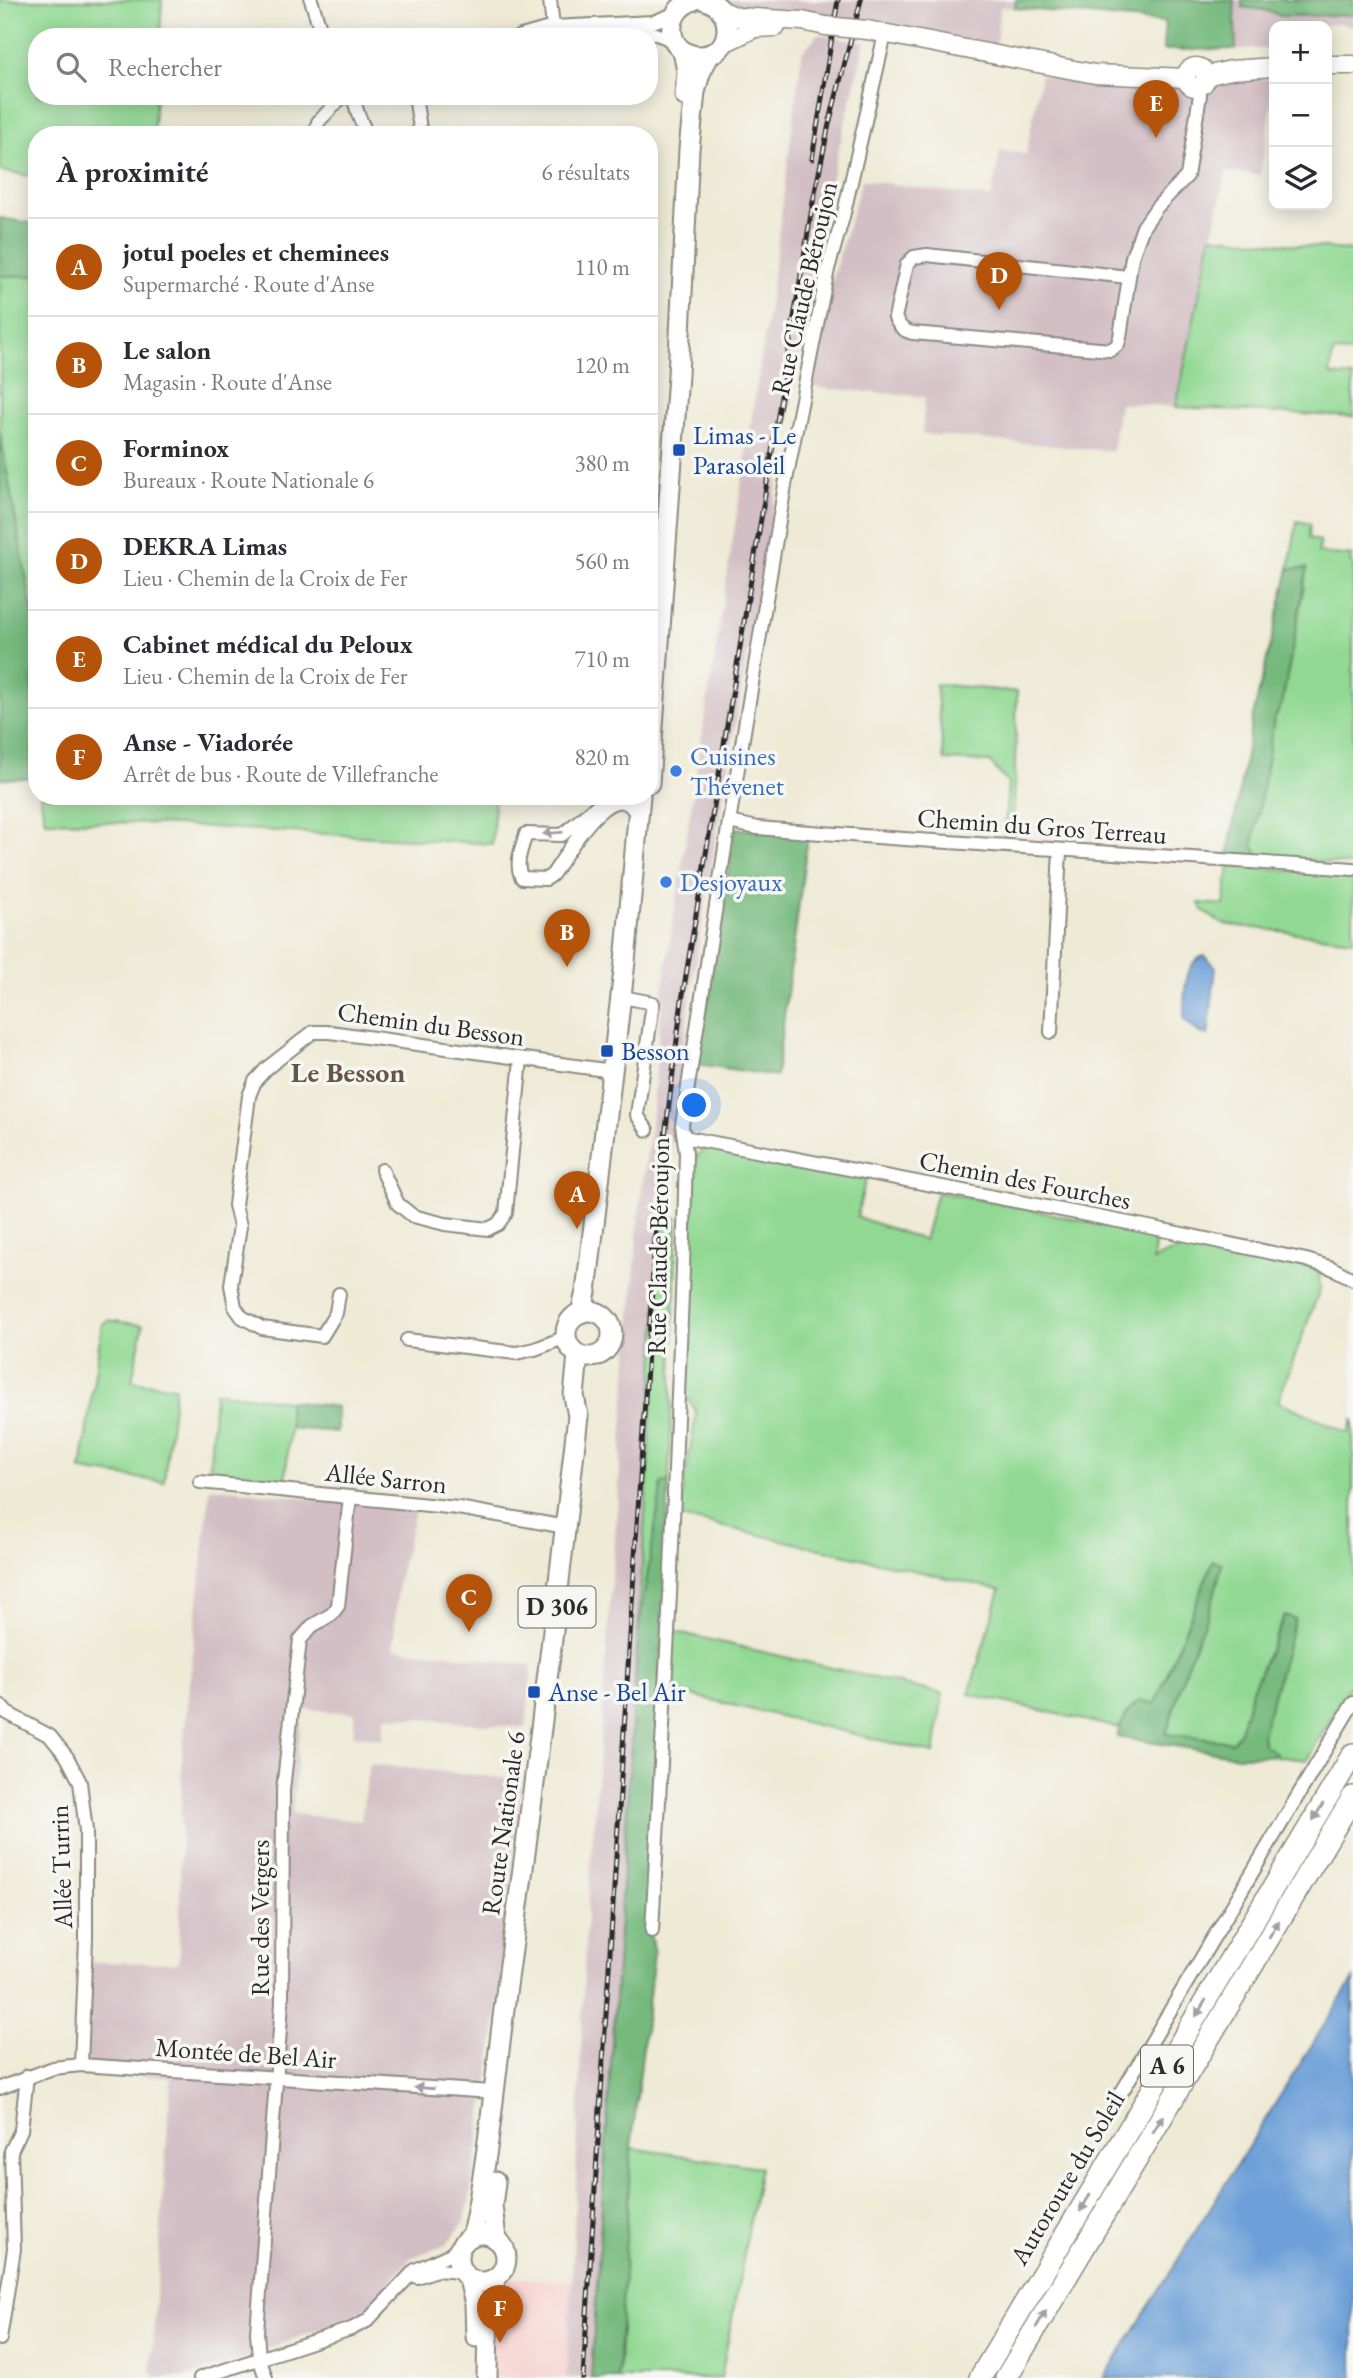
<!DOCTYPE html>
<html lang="fr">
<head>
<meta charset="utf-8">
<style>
  :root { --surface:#fff; --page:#f7f7f7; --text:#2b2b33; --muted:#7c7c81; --line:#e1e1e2; --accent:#b45309 }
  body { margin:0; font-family:"EB Garamond",serif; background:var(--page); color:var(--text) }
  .controls { position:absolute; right:21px; top:21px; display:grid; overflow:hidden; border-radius:14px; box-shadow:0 4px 18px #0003 }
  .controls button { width:63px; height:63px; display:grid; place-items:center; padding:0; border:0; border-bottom:2px solid var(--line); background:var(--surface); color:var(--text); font:35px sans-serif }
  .you { position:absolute; left:695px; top:1106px; width:24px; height:24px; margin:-18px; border:5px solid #fff; border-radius:50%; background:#1a73e8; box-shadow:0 0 0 10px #1a73e833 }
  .badge { display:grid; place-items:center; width:46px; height:46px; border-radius:50%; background:var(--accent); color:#fff; font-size:23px; font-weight:700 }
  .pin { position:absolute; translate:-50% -58px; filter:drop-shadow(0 2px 4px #0008) }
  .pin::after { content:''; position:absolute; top:37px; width:24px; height:21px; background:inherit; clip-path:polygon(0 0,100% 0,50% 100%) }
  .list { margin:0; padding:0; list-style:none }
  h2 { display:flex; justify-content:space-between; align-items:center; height:91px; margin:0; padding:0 28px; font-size:30px }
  h2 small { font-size:23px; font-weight:400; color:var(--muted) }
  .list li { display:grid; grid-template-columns:46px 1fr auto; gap:21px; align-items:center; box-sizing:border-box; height:98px; padding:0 28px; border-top:2px solid var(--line) }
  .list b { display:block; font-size:26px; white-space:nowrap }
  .list p { margin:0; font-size:23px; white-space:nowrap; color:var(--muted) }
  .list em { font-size:23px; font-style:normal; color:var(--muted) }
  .icon { flex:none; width:38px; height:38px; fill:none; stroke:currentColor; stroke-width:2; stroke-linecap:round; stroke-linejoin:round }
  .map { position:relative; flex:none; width:1353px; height:2378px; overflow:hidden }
  .search { position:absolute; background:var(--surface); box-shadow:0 4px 18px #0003; left:28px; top:28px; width:630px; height:77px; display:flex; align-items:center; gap:18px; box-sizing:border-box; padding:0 24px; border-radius:28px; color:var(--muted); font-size:26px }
  .panel { position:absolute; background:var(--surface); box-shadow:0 4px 18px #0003; left:28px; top:126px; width:630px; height:679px; border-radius:28px }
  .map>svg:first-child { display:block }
  .built { fill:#f7d0ce }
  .industrial { fill:#d2bec4 }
  .green { fill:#91d993; stroke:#5e825f; stroke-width:2 }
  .forest { fill:#74b97d; stroke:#507254; stroke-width:2 }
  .water { fill:#6da0d8; stroke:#4c6682; stroke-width:2 }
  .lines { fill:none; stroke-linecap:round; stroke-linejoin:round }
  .minor-casing { stroke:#8c8a80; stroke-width:16 }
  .secondary-casing { stroke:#8c8a80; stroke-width:21 }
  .primary-casing { stroke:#8c8a80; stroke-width:23 }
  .motorway-casing { stroke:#8c8a80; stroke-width:24 }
  .minor { stroke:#fff; stroke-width:12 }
  .secondary { stroke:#fff; stroke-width:18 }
  .primary { stroke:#fff; stroke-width:19 }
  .motorway { stroke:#fff; stroke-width:21 }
  .rail-casing { stroke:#2b2b2b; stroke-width:5 }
  .rail { stroke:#f6f6f2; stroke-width:2.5; stroke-dasharray:8; stroke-linecap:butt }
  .secondary-bridge-casing { stroke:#8c8a80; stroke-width:21; stroke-linecap:butt }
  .secondary-bridge { stroke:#fff; stroke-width:18 }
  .oneway { fill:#a0a0a0 }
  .transit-dot { fill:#1a4fb4; stroke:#f6f6f2; stroke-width:2.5 }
  .shop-dot { fill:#3f7fe0; stroke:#f6f6f2; stroke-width:2.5 }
  .labels { text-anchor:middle; stroke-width:7; stroke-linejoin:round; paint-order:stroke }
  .shield { fill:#f6f6f2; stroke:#686867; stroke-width:2 }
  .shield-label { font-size:24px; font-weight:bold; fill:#2b2b2b }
  .street-label { font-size:26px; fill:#2b2b2b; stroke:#f6f6f2 }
  .transit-label { font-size:26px; fill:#164399; stroke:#f6f6f2; text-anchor:start }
  .shop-label { font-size:26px; fill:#366cbe; stroke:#f6f6f2; text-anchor:start }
  .neighbourhood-label { font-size:28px; font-weight:bold; fill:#685549; stroke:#f6f6f2 }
</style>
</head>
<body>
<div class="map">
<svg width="1353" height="2378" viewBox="0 0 1353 2378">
  <rect width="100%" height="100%" fill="#f6f6f2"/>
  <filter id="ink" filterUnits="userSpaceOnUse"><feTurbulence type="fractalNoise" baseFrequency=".0143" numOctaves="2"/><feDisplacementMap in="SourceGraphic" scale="14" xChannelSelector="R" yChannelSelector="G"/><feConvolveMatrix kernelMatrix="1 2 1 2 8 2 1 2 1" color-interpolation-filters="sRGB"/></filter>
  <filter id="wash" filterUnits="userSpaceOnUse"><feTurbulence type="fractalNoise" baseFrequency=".00686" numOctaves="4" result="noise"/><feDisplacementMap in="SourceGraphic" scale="28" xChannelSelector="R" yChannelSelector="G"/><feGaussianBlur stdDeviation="1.57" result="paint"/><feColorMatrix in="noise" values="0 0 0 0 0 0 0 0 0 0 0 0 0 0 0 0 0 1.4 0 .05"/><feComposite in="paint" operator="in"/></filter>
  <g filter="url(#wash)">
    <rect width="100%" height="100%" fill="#eeead5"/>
    <!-- built -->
    <polygon class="built" points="509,2277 572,2281 566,2378 466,2378"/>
    <!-- industrial -->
    <g class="industrial">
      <polygon points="710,0 1016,0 1015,8 1000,7 996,46 821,15 819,25 753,17"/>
      <polygon points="1234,0 1242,0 1242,7 1265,10 1281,16 1349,14 1353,15 1353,27 1339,23 1322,26 1274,26 1274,49 1236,49"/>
      <polygon points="818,34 865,42 828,192 718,824 689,1004 671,1141 663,1219 591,2378 566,2378 572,2281 585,1945 639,1211 651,1126 662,993 769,307 802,53"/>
      <polygon points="1041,75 1136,90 1274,78 1274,91 1260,175 1226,172 1176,407 1119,403 1112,451 922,434 925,397 811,387 834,273 862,180 991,198 1000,151 1026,154"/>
      <polygon points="210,1487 415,1511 398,1581 393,1648 532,1665 526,1728 386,1716 382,1739 353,1735 355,1713 302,1709 292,1814 361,1821 369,1764 521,1780 496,2023 470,2199 464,2222 446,2245 410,2258 367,2310 242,2359 184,2378 156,2378 151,2371 171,2078 87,2072 86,2051 89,1962 179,1963 182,1755"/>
    </g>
    <!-- green -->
    <g class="green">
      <polygon points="0,0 162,0 160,37 37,37 37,96 156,96 153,135 37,135 37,177 0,171"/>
      <polygon points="1211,236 1353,251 1353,353 1333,352 1330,375 1353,377 1353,417 1176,407"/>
      <polygon points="0,276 37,276 37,638 0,433"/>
      <polygon points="1297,521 1310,524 1309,538 1320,541 1318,553 1352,556 1350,561 1353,564 1353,865 1258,856 1253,844 1274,718 1282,704 1307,569 1289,569"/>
      <polygon points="936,684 1017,692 1013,842 1004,841 1008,783 990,762 944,760"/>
      <polygon points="40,796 495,796 492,844 142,823 45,821"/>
      <polygon points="1229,866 1353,875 1353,940 1223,924 1203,911 1199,903 1224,905"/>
      <path d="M704,1147L866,1177L857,1217L924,1240L937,1192L1034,1210L1156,1237L1153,1260C1162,1256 1173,1250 1184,1249C1224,1244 1280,1259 1319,1270L1320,1289L1278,1401L1348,1433L1353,1419V1680L1307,1760L1272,1756L1275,1753L1264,1745L1262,1734L1294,1620L1285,1616L1253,1687L1240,1731L1232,1742L1166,1734L1187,1665L1212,1603L1222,1564L1213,1561L1155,1704C1131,1697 1131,1710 1119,1728L969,1694L1000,1590L681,1517L682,1494L696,1415L695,1409L682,1391L695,1159Z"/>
      <polygon points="677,1218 669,1482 638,1633 663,1219"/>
      <polygon points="108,1320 143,1325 132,1381 175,1387 164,1482 81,1470 102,1324"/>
      <polygon points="215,1392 288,1401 290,1428 285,1482 209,1478"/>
      <polygon points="673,1631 943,1694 934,1753 669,1690"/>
      <polygon points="631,2148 760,2167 721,2378 618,2378"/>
    </g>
    <!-- forest -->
    <g class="forest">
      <polygon points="1016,0 1234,0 1236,49 1163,50 1165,22 1015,8"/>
      <polygon points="1242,0 1353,0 1353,15 1281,16 1265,10 1242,7"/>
      <polygon points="0,218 37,224 37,276 0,276"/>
      <polygon points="0,433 37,638 37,674 32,677 35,730 29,778 0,779"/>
      <polygon points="1307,568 1282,704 1274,719 1253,844 1258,856 1228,854 1253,716 1289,569"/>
      <polygon points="735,828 808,836 776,1076 697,1064"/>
      <polygon points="288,1401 337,1407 337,1432 290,1428"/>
      <polygon points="669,1482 649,1930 654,1953 631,2148 618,2378 591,2378 638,1633 662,1483"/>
      <path d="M1213,1561L1222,1564L1212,1603L1187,1665L1166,1734L1232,1742L1240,1731L1253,1687L1285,1616L1295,1619L1262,1734L1264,1745L1276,1753L1272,1756H1238L1117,1737C1119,1727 1129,1706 1138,1702C1143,1699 1150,1702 1155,1704Z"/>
    </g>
    <!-- water -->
    <g class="water">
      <path d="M1205,956L1216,967L1208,1036L1198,1032L1184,1019C1184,1000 1183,960 1205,956Z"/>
      <polygon points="1353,1979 1353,2378 1104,2378"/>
    </g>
  </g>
  <g filter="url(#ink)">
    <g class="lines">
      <!-- minor casing -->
      <g class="minor-casing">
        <g id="minor">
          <polyline points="311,0 323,37"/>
          <polyline points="550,0 553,27"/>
          <path d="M607,31C632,31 655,28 676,44"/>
          <polyline points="518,37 553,27 653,22 674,14"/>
          <polyline points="353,96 358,114 367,135"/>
          <polyline points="415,96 421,135"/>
          <polyline points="316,135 318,122 343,96"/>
          <path d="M1128,277L927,255L914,257L907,264L895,318C900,327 903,331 913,333L1111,350L1118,344L1120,337L1132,257L1143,227L1157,207L1187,176L1200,95L1198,86"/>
          <path d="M608,796L562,835L526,834C522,848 514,864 522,878L546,879L552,875C564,859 615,766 637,816"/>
          <path d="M729,822L758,828C956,844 1155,855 1353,869"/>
          <polyline points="628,998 653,1003 637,1115 647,1130"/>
          <polyline points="1051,1032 1060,850"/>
          <polyline points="684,1137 1149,1227 1306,1260 1332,1268 1353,1279"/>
          <polyline points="382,1170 398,1204 413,1216 445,1224 488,1229 498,1224 506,1213 521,1059"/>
          <polyline points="339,1294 336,1313 322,1336 262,1328 242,1317 235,1307 231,1285 240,1226 235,1205 249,1096 255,1081 267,1068 313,1032 330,1032 612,1071"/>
          <polyline points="407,1340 516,1353 535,1349 566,1337"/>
          <polyline points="200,1482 458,1508 566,1527"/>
          <polyline points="0,1705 7,1713 50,1736 67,1757 80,1782 86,1831 86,1938 81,2065"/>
          <polyline points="652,1931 670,1595 683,1269 686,1153 682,1125 729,822 785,485 828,269 843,217 885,34"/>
          <polyline points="0,2088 53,2068 81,2065 492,2092"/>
          <polyline points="1120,2095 1353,1703"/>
          <polyline points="417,2277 436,2270 462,2272"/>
          <polyline points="0,2339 14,2249 11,2151 21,2130 27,2076"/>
          <polyline points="200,2378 351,2329 367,2321 415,2270 451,2254 463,2242"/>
          <polyline points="266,2378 259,2358 257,2332 282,2003 283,1790 300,1640 312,1626 332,1614 338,1606 350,1497"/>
        </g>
      </g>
      <!-- secondary casing -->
      <g class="secondary-casing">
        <g id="secondary">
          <polyline points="723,11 738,17 802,21 826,26"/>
          <polyline points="867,30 1095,74 1186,78"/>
          <polyline points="724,43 755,28 776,27"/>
          <polyline points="1327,65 1353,65"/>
          <circle cx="1196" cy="77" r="10"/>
          <polyline points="1205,76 1231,70 1274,67"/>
        </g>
      </g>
      <!-- primary casing -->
      <g class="primary-casing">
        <g id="primary">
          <path d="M694,0C661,11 666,56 700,56C734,56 736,8 705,0"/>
          <polyline points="683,51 687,71 685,96"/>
          <polyline points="649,783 678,375 689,149 695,92 700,73 710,54"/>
          <circle cx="589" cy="1334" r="23"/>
          <polyline points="581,1313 586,1292 625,962 640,796"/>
          <polyline points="495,2182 492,2206 496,2239"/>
          <circle cx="482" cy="2258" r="24"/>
          <path d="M472,2236C490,2152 496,2064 508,1979C534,1791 557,1604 578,1416L574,1396L578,1355"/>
          <polyline points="469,2279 475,2304 476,2337"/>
          <polyline points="487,2378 488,2319 495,2278"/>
        </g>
      </g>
      <!-- motorway casing -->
      <g class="motorway-casing">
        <g id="motorway">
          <polyline points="980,2378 1353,1754"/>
          <polyline points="1006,2378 1353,1797"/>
        </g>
      </g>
      <!-- minor -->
      <use href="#minor" class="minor"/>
      <!-- secondary -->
      <use href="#secondary" class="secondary"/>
      <!-- primary -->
      <use href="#primary" class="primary"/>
      <!-- motorway -->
      <use href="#motorway" class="motorway"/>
      <!-- rail casing -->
      <g class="rail-casing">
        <g id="rail">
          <polyline points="812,159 838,0"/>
          <polyline points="583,2378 658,1193 682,1000 813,202 829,124 861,0"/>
        </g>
      </g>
      <!-- rail -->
      <use href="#rail" class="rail"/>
      <!-- secondary-bridge casing -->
      <g class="secondary-bridge-casing">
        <polyline id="secondary-bridge" points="826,26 867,30"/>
      </g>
      <!-- secondary-bridge -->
      <use href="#secondary-bridge" class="secondary-bridge"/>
    </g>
    <!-- one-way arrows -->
    <defs><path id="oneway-solid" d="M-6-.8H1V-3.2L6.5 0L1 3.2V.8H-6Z" transform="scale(1.75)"/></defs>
    <g class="oneway">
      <use href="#oneway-solid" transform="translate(553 833) rotate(175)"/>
      <use href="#oneway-solid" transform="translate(1318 1812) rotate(121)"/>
      <use href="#oneway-solid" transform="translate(1274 1929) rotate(-59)"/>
      <use href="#oneway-solid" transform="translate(1201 2008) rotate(121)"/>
      <use href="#oneway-solid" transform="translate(424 2088) rotate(-176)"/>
      <use href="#oneway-solid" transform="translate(1158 2124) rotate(-59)"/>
      <use href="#oneway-solid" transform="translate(1085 2203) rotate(121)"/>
      <use href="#oneway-solid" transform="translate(1041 2319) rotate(-59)"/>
    </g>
  </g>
  <!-- markers -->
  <g class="transit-dot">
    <rect x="672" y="443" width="14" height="14" rx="3.5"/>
    <rect x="600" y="1044" width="14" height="14" rx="3.5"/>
    <rect x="527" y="1685" width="14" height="14" rx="3.5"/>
  </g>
  <g class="shop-dot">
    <circle cx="676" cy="771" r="7"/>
    <circle cx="666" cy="882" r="7"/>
  </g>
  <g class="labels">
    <!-- shield labels -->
    <g class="shield">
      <rect x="518.5" y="1586.5" width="77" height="41" rx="5"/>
      <rect x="1141" y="2045.5" width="52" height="41" rx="5"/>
    </g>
    <g class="shield-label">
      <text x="557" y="1615">D 306</text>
      <text x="1167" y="2074">A 6</text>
    </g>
    <!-- street labels -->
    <g class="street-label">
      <text transform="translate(804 288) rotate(-77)" y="9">Rue Claude Béroujon</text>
      <text transform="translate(1042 826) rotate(4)" y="9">Chemin du Gros Terreau</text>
      <text transform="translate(431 1024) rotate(8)" y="9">Chemin du Besson</text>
      <text transform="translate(1025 1180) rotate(11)" y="9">Chemin des Fourches</text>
      <text transform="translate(658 1246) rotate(-89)" y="9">Rue Claude Béroujon</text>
      <text transform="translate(386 1478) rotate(6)" y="9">Allée Sarron</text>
      <text transform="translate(503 1823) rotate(-82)" y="9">Route Nationale 6</text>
      <text transform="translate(61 1867) rotate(-92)" y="9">Allée Turrin</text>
      <text transform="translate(260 1918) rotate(-90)" y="9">Rue des Vergers</text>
      <text transform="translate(246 2053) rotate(4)" y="9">Montée de Bel Air</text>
      <text transform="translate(1067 2178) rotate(-59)" y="9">Autoroute du Soleil</text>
    </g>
    <!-- transit labels -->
    <g class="transit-label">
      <text x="693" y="444">Limas - Le<tspan x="693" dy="30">Parasoleil</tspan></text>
      <text x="621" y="1060">Besson</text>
      <text x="548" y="1701">Anse - Bel Air</text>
    </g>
    <!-- shop labels -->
    <g class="shop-label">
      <text x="690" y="765">Cuisines<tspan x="690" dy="30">Thévenet</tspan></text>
      <text x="680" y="891">Desjoyaux</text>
    </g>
    <!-- neighbourhood labels -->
    <g class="neighbourhood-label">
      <text x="348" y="1082">Le Besson</text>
    </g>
  </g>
</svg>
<div class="controls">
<button>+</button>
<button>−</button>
<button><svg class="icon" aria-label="layers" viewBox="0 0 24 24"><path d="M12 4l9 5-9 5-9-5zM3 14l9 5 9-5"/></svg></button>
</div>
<div class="you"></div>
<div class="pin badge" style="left:577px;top:1229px">A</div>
<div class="pin badge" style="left:567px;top:967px">B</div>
<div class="pin badge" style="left:469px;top:1632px">C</div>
<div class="pin badge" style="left:999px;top:310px">D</div>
<div class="pin badge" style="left:1156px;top:138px">E</div>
<div class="pin badge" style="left:500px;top:2343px">F</div>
<div class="search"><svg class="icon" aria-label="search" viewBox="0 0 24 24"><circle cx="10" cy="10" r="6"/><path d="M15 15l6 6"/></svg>Rechercher</div>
<section class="panel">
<h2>À proximité<small>6 résultats</small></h2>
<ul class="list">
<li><span class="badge">A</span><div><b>jotul poeles et cheminees</b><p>Supermarché · Route d'Anse</p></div><em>110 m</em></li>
<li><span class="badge">B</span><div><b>Le salon</b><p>Magasin · Route d'Anse</p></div><em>120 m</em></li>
<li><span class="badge">C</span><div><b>Forminox</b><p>Bureaux · Route Nationale 6</p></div><em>380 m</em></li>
<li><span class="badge">D</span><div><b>DEKRA Limas</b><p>Lieu · Chemin de la Croix de Fer</p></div><em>560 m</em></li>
<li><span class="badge">E</span><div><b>Cabinet médical du Peloux</b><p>Lieu · Chemin de la Croix de Fer</p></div><em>710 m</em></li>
<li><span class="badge">F</span><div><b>Anse - Viadorée</b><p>Arrêt de bus · Route de Villefranche</p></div><em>820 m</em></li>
</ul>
</section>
</div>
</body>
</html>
